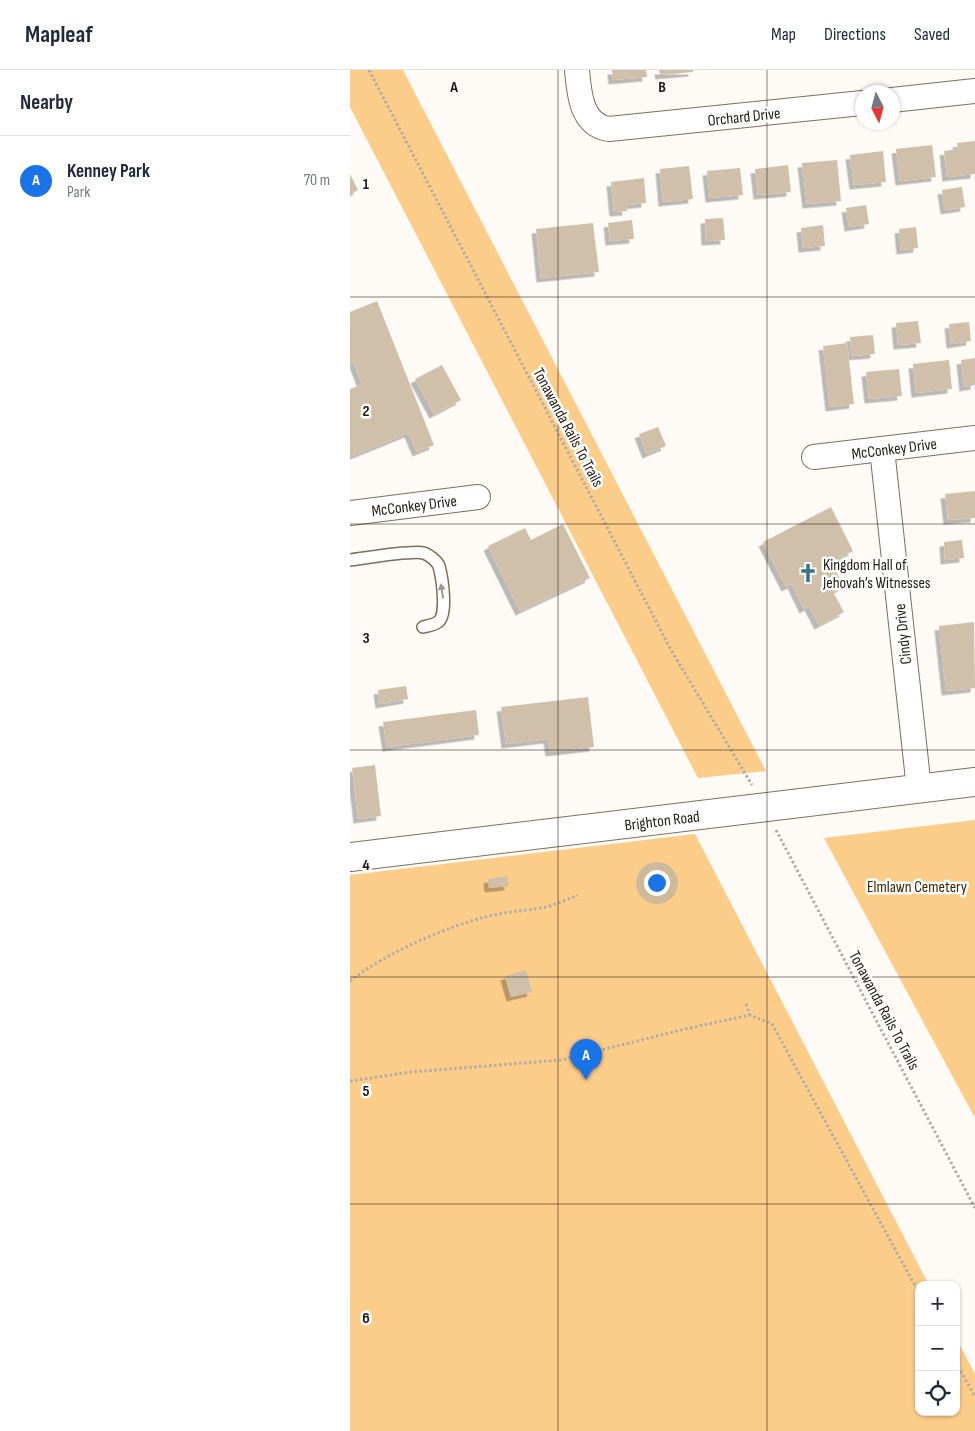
<!DOCTYPE html>
<html lang="en">
<head>
<meta charset="utf-8">
<style>
  :root { --surface:#fff; --page:#f6f6f7; --text:#1f2937; --muted:#747a83; --line:#e0e1e3; --accent:#1a73e8 }
  body { margin:0; font-family:"Sofia Sans Condensed",sans-serif; background:var(--page); color:var(--text) }
  .controls { position:absolute; right:15px; bottom:15px; display:grid; overflow:hidden; border-radius:10px; box-shadow:0 1px 4px #0004 }
  .controls button { width:45px; height:45px; display:grid; place-items:center; padding:0; border:0; border-bottom:1px solid var(--line); background:var(--surface); color:var(--text); font:25px sans-serif }
  .compass { position:absolute; left:505px; top:15px; width:45px; height:45px; border-radius:50%; background:var(--surface); box-shadow:0 1px 4px #0004; rotate:174deg }
  .you { position:absolute; left:306px; top:812px; width:18px; height:18px; margin:-12px; border:4px solid #fff; border-radius:50%; background:#1a73e8; box-shadow:0 0 0 8px #1a73e833 }
  .badge { display:grid; place-items:center; width:32px; height:32px; border-radius:50%; background:var(--accent); color:#fff; font-size:16px; font-weight:700 }
  .pin { position:absolute; translate:-50% -41px; filter:drop-shadow(0 1px 2px #0008) }
  .pin::after { content:''; position:absolute; top:26px; width:18px; height:15px; background:inherit; clip-path:polygon(0 0,100% 0,50% 100%) }
  .list { margin:0; padding:0; list-style:none }
  h2 { display:flex; justify-content:space-between; align-items:center; height:65px; margin:0; padding:0 20px; font-size:21px }
  h2 small { font-size:16px; font-weight:400; color:var(--muted) }
  .list li { display:grid; grid-template-columns:32px 1fr auto; gap:15px; align-items:center; box-sizing:border-box; height:90px; padding:0 20px; border-top:1px solid var(--line) }
  .list b { display:block; font-size:19px; white-space:nowrap }
  .list p { margin:0; font-size:16px; white-space:nowrap; color:var(--muted) }
  .list em { font-size:16px; font-style:normal; color:var(--muted) }
  .icon { flex:none; width:28px; height:28px; fill:none; stroke:currentColor; stroke-width:2; stroke-linecap:round; stroke-linejoin:round }
  .map { position:relative; flex:none; width:625px; height:1361px; overflow:hidden }
  header { display:flex; align-items:center; gap:30px; box-sizing:border-box; height:70px; padding:0 25px; background:var(--surface); border-bottom:1px solid var(--line) }
  header strong { font-size:24px }
  nav { display:flex; gap:28px; margin-inline-start:auto; font-size:18px }
  main { display:flex }
  aside { flex:1; background:var(--surface) }
  .map>svg:first-child { display:block }
  .green { fill:#fccc89 }
  .building { fill:#d1c0a9; filter:url(#shadow) }
  .lines { fill:none; stroke-linecap:round; stroke-linejoin:round }
  .service-casing { stroke:#7e6f5a; stroke-width:14 }
  .minor-casing { stroke:#7e6f5a; stroke-width:26 }
  .tertiary-casing { stroke:#7e6f5a; stroke-width:30 }
  .path { stroke:#b1ada7; stroke-width:3; stroke-dasharray:2.5 2.5; stroke-linecap:butt }
  .service { stroke:#fff; stroke-width:11 }
  .minor { stroke:#fff; stroke-width:24 }
  .tertiary { stroke:#fff; stroke-width:28 }
  .oneway { fill:#9b9894 }
  .grid { fill:none; stroke:#201a11; stroke-width:1; stroke-opacity:0.55 }
  .labels { text-anchor:middle; stroke-width:5; stroke-linejoin:round; paint-order:stroke }
  .street-label { font-size:16px; fill:#201a11; stroke:#fff }
  .poi-label { font-size:16px; fill:#201a11; stroke:#fff; text-anchor:start }
  .park-label { font-size:16px; fill:#3d2600; stroke:#fff }
  .grid-label { font-size:16px; text-anchor:middle; font-weight:bold; fill:#201a11; stroke:#fff; stroke-width:5; stroke-linejoin:round; paint-order:stroke }
</style>
</head>
<body>
<header>
<strong>Mapleaf</strong>
<nav><a>Map</a><a>Directions</a><a>Saved</a></nav>
</header>
<main>
<aside>
<h2>Nearby<small></small></h2>
<ul class="list">
<li><span class="badge">A</span><div><b>Kenney Park</b><p>Park</p></div><em>70 m</em></li>
</ul>
</aside>
<div class="map">
<svg width="625" height="1361" viewBox="0 0 625 1361">
  <defs>
    <filter id="shadow"><feDropShadow dx="-4.5" dy="4.5" stdDeviation="0" flood-color="#0004"/></filter>
  </defs>
  <rect width="100%" height="100%" fill="#fefaf6"/>
  <!-- green -->
  <g class="green">
    <polygon points="0,0 53,0 416,701 348,708 0,37"/>
    <polygon points="625,750 625,1048 474,768"/>
    <polygon points="345,764 579,1215 569,1215 569,1342 606,1342 606,1268 625,1304 625,1361 0,1361 0,805"/>
  </g>
  <!-- building -->
  <g class="building">
    <polygon points="262,0 296,0 297,7 263,10"/>
    <polygon points="309,0 343,0 343,2 310,5"/>
    <polygon points="625,71 625,104 597,107 594,81 608,79 607,73"/>
    <polygon points="582,75 586,107 550,111 546,79"/>
    <polygon points="533,81 536,112 504,115 500,85"/>
    <polygon points="487,90 491,131 457,134 452,93"/>
    <polygon points="438,95 441,122 408,125 405,99"/>
    <polygon points="339,96 343,129 313,132 310,99"/>
    <polygon points="390,98 393,125 360,128 357,101"/>
    <polygon points="0,104 8,120 0,125"/>
    <polygon points="294,108 296,133 276,135 277,141 264,142 261,112"/>
    <polygon points="612,117 615,137 595,140 592,120"/>
    <polygon points="516,135 519,154 499,157 496,138"/>
    <polygon points="373,148 375,170 356,171 355,149"/>
    <polygon points="282,150 284,169 260,171 258,153"/>
    <polygon points="243,153 249,202 191,208 186,159"/>
    <polygon points="473,155 475,176 453,178 451,158"/>
    <polygon points="566,157 568,178 551,180 549,159"/>
    <polygon points="27,231 84,375 67,382 59,363 0,387 0,319 12,314 4,293 0,295 0,242"/>
    <polygon points="568,251 571,273 548,275 546,253"/>
    <polygon points="619,252 621,271 601,274 599,254"/>
    <polygon points="523,265 525,284 502,286 500,267"/>
    <polygon points="497,273 504,334 480,337 473,276"/>
    <polygon points="625,288 625,315 614,317 611,290"/>
    <polygon points="599,290 602,319 566,323 563,294"/>
    <polygon points="92,295 111,330 84,344 65,309"/>
    <polygon points="549,299 552,326 519,329 516,302"/>
    <polygon points="308,357 316,376 297,384 289,364"/>
    <polygon points="625,421 625,448 598,450 595,424"/>
    <polygon points="481,437 503,481 481,492 494,516 483,522 494,542 469,555 459,536 454,539 442,514 436,517 413,472"/>
    <polygon points="213,454 240,508 170,541 138,476 175,458 181,470"/>
    <polygon points="612,470 614,488 595,490 594,472"/>
    <polygon points="624,552 625,618 596,621 589,556"/>
    <polygon points="56,616 58,629 30,634 28,620"/>
    <polygon points="238,627 244,677 200,682 198,669 156,674 151,637"/>
    <polygon points="126,640 129,665 37,677 33,652"/>
    <polygon points="25,695 31,746 8,749 2,698"/>
    <polygon points="157,806 159,816 139,818 138,809"/>
    <polygon points="176,900 182,922 161,927 155,906"/>
  </g>
  <g class="lines">
    <!-- service casing -->
    <g class="service-casing">
      <path id="service" d="M0,490C15,488 62,480 74,483C79,485 87,491 89,496C92,507 98,545 88,552C84,555 77,556 73,557"/>
    </g>
    <!-- minor casing -->
    <g class="minor-casing">
      <g id="minor">
        <path d="M227,0C229,23 231,55 259,59L512,33"/>
        <polyline points="542,30 625,21"/>
        <polyline points="532,379 569,719"/>
        <polyline points="464,387 625,368"/>
        <polyline points="0,443 128,427"/>
      </g>
    </g>
    <!-- tertiary casing -->
    <g class="tertiary-casing">
      <polyline id="tertiary" points="0,787 625,712"/>
    </g>
    <!-- path -->
    <g class="path">
      <polyline points="19,0 321,580 402,715"/>
      <polyline points="426,760 625,1138"/>
      <path d="M0,911C36,883 95,857 139,846C158,841 177,841 196,837C207,834 218,829 228,825"/>
      <polyline points="396,934 400,945"/>
      <polyline points="0,1011 61,1002 211,990 335,959 400,945 422,954 569,1223"/>
      <polyline points="606,1292 625,1327"/>
    </g>
    <!-- service -->
    <use href="#service" class="service"/>
    <!-- minor -->
    <use href="#minor" class="minor"/>
    <!-- tertiary -->
    <use href="#tertiary" class="tertiary"/>
  </g>
  <!-- one-way arrows -->
  <defs><path id="oneway-solid" d="M-6-.8H1V-3.2L6.5 0L1 3.2V.8H-6Z" transform="scale(1.25)"/></defs>
  <use class="oneway" href="#oneway-solid" transform="translate(92 521) rotate(-98)"/>
  <!-- grid -->
  <path class="grid" d="M208,0V1361M417,0V1361M0,227H625M0,454H625M0,680H625M0,907H625M0,1134H625"/>
  <!-- icons -->
  <defs>
    <g id="church-bare" transform="scale(1.5)"><path d="M-1.2-6h2.4v3.5h3.3v2.4h-3.3V6h-2.4V-.1h-3.3v-2.4h3.3Z" fill="#37768b" stroke="#fff" stroke-width="2.5" paint-order="stroke"/></g>
  </defs>
  <g fill-rule="evenodd">
    <use href="#church-bare" x="458" y="503"/>
  </g>
  <g class="labels">
    <!-- street labels -->
    <g class="street-label">
      <text transform="translate(394 46) rotate(-6)" y="6">Orchard Drive</text>
      <text transform="translate(219 357) rotate(62)" y="6">Tonawanda Rails To Trails</text>
      <text transform="translate(544 378) rotate(-7)" y="6">McConkey Drive</text>
      <text transform="translate(64 435) rotate(-7)" y="6">McConkey Drive</text>
      <text transform="translate(552 564) rotate(-96)" y="6">Cindy Drive</text>
      <text transform="translate(312 750) rotate(-7)" y="6">Brighton Road</text>
      <text transform="translate(535 940) rotate(62)" y="6">Tonawanda Rails To Trails</text>
    </g>
    <!-- poi labels -->
    <g class="poi-label">
      <text x="473" y="500">Kingdom Hall of<tspan x="473" dy="18">Jehovah’s Witnesses</tspan></text>
    </g>
    <!-- park labels -->
    <g class="park-label">
      <text x="567" y="822">Elmlawn Cemetery</text>
    </g>
  </g>
  <g class="grid-label">
    <text x="104" y="22">A</text>
    <text x="312" y="22">B</text>
    <text x="16" y="119">1</text>
    <text x="16" y="346">2</text>
    <text x="16" y="573">3</text>
    <text x="16" y="800">4</text>
    <text x="16" y="1026">5</text>
    <text x="16" y="1253">6</text>
  </g>
</svg>
<div class="controls">
<button>+</button>
<button>−</button>
<button><svg class="icon" aria-label="locate" viewBox="0 0 24 24"><circle cx="12" cy="12" r="6"/><path d="M12 2v4M12 18v4M2 12h4M18 12h4"/></svg></button>
</div>
<svg class="compass" viewBox="-18 -18 36 36"><path d="M0-13l5 13h-10z" fill="#e53935"/><path d="M0 13l5-13h-10z" fill="#747a83"/></svg>
<div class="you"></div>
<div class="pin badge" style="left:236px;top:1010px">A</div>
</div>
</main>
</body>
</html>
